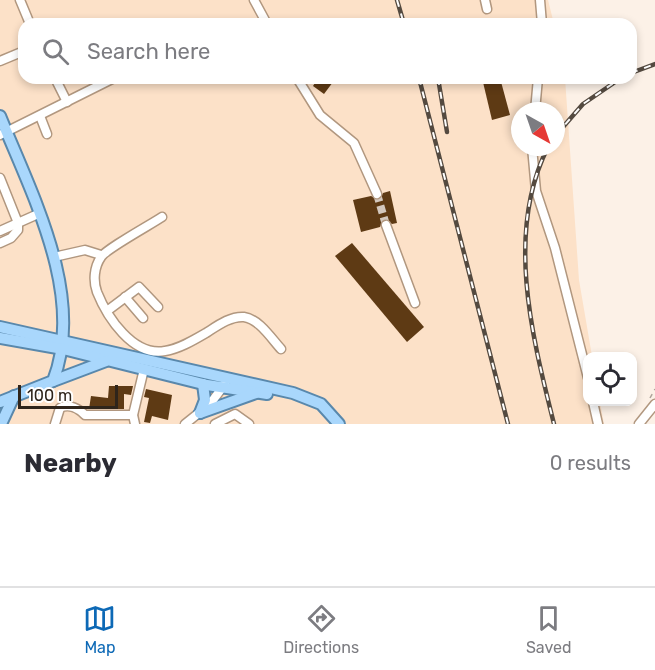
<!DOCTYPE html>
<html lang="en">
<head>
<meta charset="utf-8">
<style>
  :root { --surface:#fff; --page:#f7f7f7; --text:#2b2b33; --muted:#7c7c81; --line:#e1e1e2; --accent:#0d69b6 }
  body { margin:0; font-family:Rubik,sans-serif; background:var(--page); color:var(--text) }
  .controls { position:absolute; right:18px; bottom:18px; display:grid; overflow:hidden; border-radius:12px; box-shadow:0 3px 9px #0003 }
  .controls button { width:54px; height:54px; display:grid; place-items:center; padding:0; border:0; border-bottom:2px solid var(--line); background:var(--surface); color:var(--text); font:30px sans-serif }
  .compass { position:absolute; left:511px; top:102px; width:54px; height:54px; border-radius:50%; background:var(--surface); box-shadow:0 3px 9px #0003; rotate:140deg }
  .scale { position:absolute; left:18px; bottom:15px; width:100px; box-sizing:border-box; padding-left:6px; border:3px solid #2f251b; border-top:0; font-size:16px; line-height:21px; white-space:nowrap; color:#2f251b; -webkit-text-stroke:4px #fff; paint-order:stroke }
  .list { margin:0; padding:0; list-style:none }
  h2 { display:flex; justify-content:space-between; align-items:center; height:78px; margin:0; padding:0 24px; font-size:26px }
  h2 small { font-size:20px; font-weight:400; color:var(--muted) }
  .icon { flex:none; width:33px; height:33px; fill:none; stroke:currentColor; stroke-width:2; stroke-linecap:round; stroke-linejoin:round }
  .map { position:relative; flex:none; width:655px; height:424px; overflow:hidden }
  .search { position:absolute; background:var(--surface); box-shadow:0 3px 9px #0003; left:18px; right:18px; top:18px; height:66px; display:flex; align-items:center; gap:15px; box-sizing:border-box; padding:0 21px; border-radius:18px; color:var(--muted); font-size:22px }
  .sheet { height:162px; background:var(--surface) }
  nav { display:flex; justify-content:space-around; align-items:center; box-sizing:border-box; height:84px; border-top:2px solid var(--line); background:var(--surface); font-size:16px; color:var(--muted) }
  nav a { display:grid; justify-items:center; gap:3px }
  nav .on { color:var(--accent) }
  .map>svg:first-child { display:block }
  .built { fill:#fce1c8; fill-rule:evenodd }
  .building { fill:#5e3a14 }
  .lines { fill:none; stroke-linecap:round; stroke-linejoin:round }
  .minor-tunnel { stroke:#d3c8be; stroke-width:8; stroke-dasharray:8 4; stroke-linecap:butt }
  .minor-casing { stroke:#b1977f; stroke-width:11 }
  .major-casing { stroke:#5988ac; stroke-width:14 }
  .path { stroke:#ada399; stroke-width:1.5; stroke-dasharray:4.5 4.5; stroke-linecap:butt }
  .minor { stroke:#fff; stroke-width:8 }
  .major { stroke:#a9d7fc; stroke-width:10 }
  .rail-casing { stroke:#544a40; stroke-width:4.5 }
  .rail { stroke:#fff; stroke-width:2; stroke-dasharray:7; stroke-linecap:butt }
</style>
</head>
<body>
<div class="map">
<svg width="655" height="424" viewBox="0 0 655 424">
  <rect width="100%" height="100%" fill="#fcf1e7"/>
  <!-- built -->
  <path class="built" d="M0,0H548L554,24H24V78H565L579,280L592,356H588V402H600L604,424H0ZM520,111H556V147H520Z"/>
  <!-- building -->
  <g class="building">
    <polygon points="318,78 336,78 324,94 313,86"/>
    <polygon points="482,78 500,78 510,115 492,120"/>
    <polygon points="390,191 397,223 392,224 384,219 380,227 361,232 353,200 371,196 379,200 383,193"/>
    <polygon points="352,243 424,327 407,342 335,256"/>
    <polygon points="109,386 133,386 131,395 124,394 124,409 89,409 91,396 108,398"/>
    <polygon points="146,389 172,395 168,420 152,416 150,423 144,422 149,398 144,397"/>
  </g>
  <g class="lines">
    <!-- minor-tunnel -->
    <polyline class="minor-tunnel" points="377,194 386,225"/>
    <!-- minor casing -->
    <g class="minor-casing">
      <g id="minor">
        <polyline points="20,0 30,24"/>
        <polyline points="254,0 267,24"/>
        <polyline points="485,0 487,9"/>
        <polyline points="540,0 542,24"/>
        <polyline points="0,61 24,51"/>
        <polyline points="55,78 67,102"/>
        <polyline points="297,78 320,115 354,143 377,194"/>
        <polyline points="535,111 538,78"/>
        <polyline points="40,116 47,134"/>
        <polyline points="0,135 114,78"/>
        <polyline points="532,147 536,191 555,248 588,378"/>
        <polyline points="0,178 18,223 18,230 11,238 0,243"/>
        <path d="M162,217C150,225 106,249 101,257C94,267 93,281 97,292C107,317 133,357 165,351C179,349 194,340 206,333C217,326 230,316 244,317C259,319 271,338 281,349"/>
        <polyline points="386,225 415,303"/>
        <polyline points="0,231 38,214"/>
        <polyline points="54,257 85,250 101,255"/>
        <polyline points="125,297 143,318"/>
        <polyline points="107,311 139,287 158,307"/>
        <polyline points="593,402 598,424"/>
        <path d="M55,424L60,408C69,403 79,409 85,415H133"/>
        <polyline points="135,424 133,415 144,369"/>
        <polyline points="185,424 210,404 225,384"/>
        <polyline points="215,424 235,414 249,424"/>
        <polyline points="639,424 655,404"/>
      </g>
    </g>
    <!-- major casing -->
    <g class="major-casing">
      <g id="major">
        <path d="M0,116C32,195 86,296 53,381L0,402"/>
        <polyline points="0,327 293,393 321,404 339,424"/>
        <polyline points="0,338 63,349 207,385 267,394"/>
        <polyline points="53,381 106,361"/>
        <polyline points="200,413 256,393"/>
        <polyline points="200,413 205,400 203,384"/>
        <polyline points="1,424 14,396"/>
      </g>
    </g>
    <!-- path -->
    <polyline class="path" points="650,398 655,389"/>
    <!-- minor -->
    <use href="#minor" class="minor"/>
    <!-- major -->
    <use href="#major" class="major"/>
    <!-- rail casing -->
    <g class="rail-casing">
      <g id="rail">
        <polyline points="397,0 404,24"/>
        <polyline points="631,73 655,64"/>
        <polyline points="419,78 508,424"/>
        <polyline points="438,78 447,132"/>
        <polyline points="556,135 583,104 621,78"/>
        <path d="M548,147C505,232 532,336 554,424"/>
      </g>
    </g>
    <!-- rail -->
    <use href="#rail" class="rail"/>
  </g>
</svg>
<div class="controls">
<button><svg class="icon" aria-label="locate" viewBox="0 0 24 24"><circle cx="12" cy="12" r="6"/><path d="M12 2v4M12 18v4M2 12h4M18 12h4"/></svg></button>
</div>
<svg class="compass" viewBox="-18 -18 36 36"><path d="M0-13l5 13h-10z" fill="#e53935"/><path d="M0 13l5-13h-10z" fill="#7c7c81"/></svg>
<div class="scale">100 m</div>
<div class="search"><svg class="icon" aria-label="search" viewBox="0 0 24 24"><circle cx="10" cy="10" r="6"/><path d="M15 15l6 6"/></svg>Search here</div>
</div>
<section class="sheet">
<h2>Nearby<small>0 results</small></h2>
<ul class="list">
</ul>
</section>
<nav>
<a class="on"><svg class="icon" aria-label="map" viewBox="0 0 24 24"><path d="M3 6l6-2 6 2 6-2v14l-6 2-6-2-6 2zM9 4v14M15 6v14"/></svg>Map</a>
<a><svg class="icon" aria-label="directions" viewBox="0 0 24 24"><path d="M12 3l9 9-9 9-9-9zM9 14v-3h6M13 9l2 2-2 2"/></svg>Directions</a>
<a><svg class="icon" aria-label="saved" viewBox="0 0 24 24"><path d="M7 4h10v16l-5-4-5 4z"/></svg>Saved</a>
</nav>
</body>
</html>
